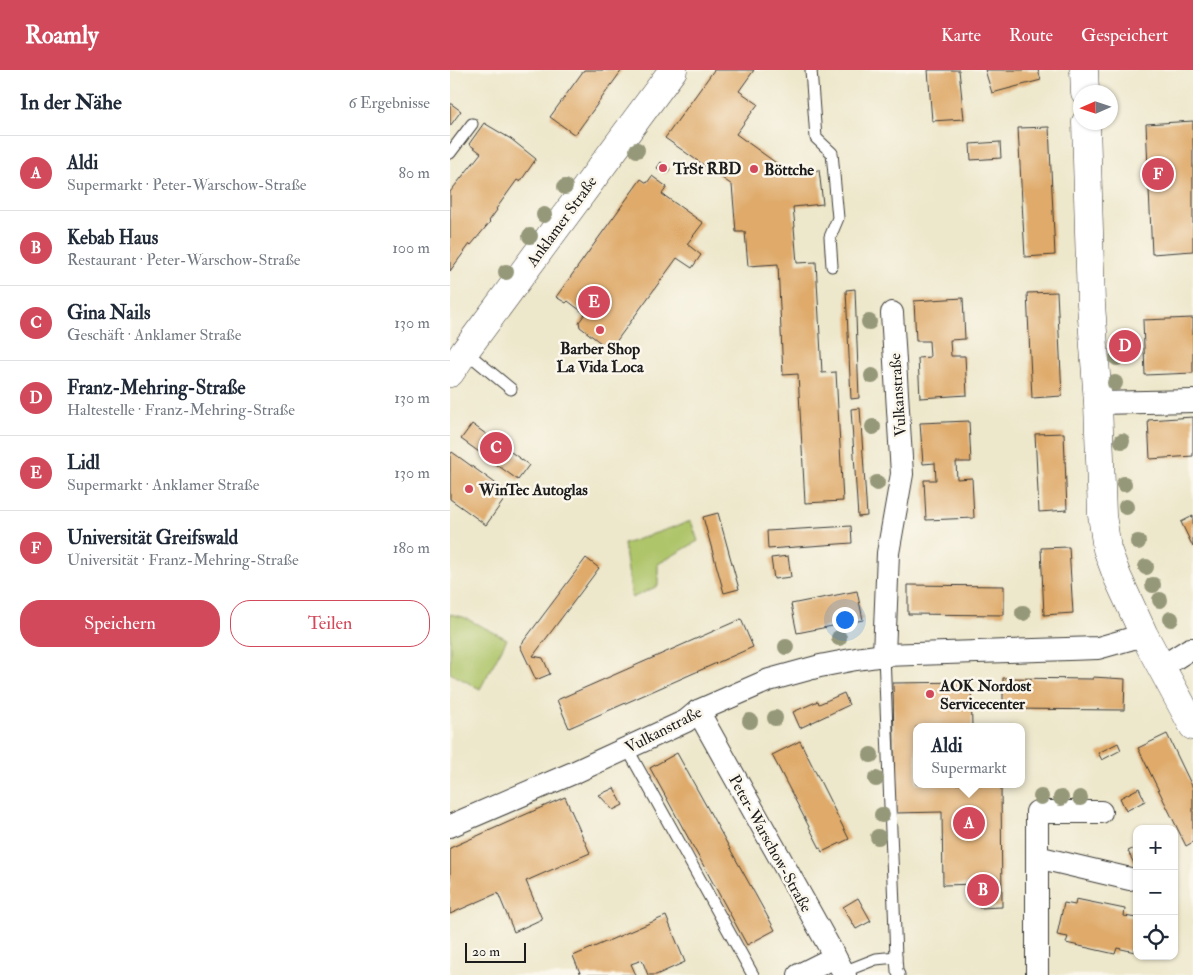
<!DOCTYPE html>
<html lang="de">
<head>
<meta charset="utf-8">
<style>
  :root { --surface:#fff; --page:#f6f6f7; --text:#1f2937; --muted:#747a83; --line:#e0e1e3; --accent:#d1495b }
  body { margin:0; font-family:"IM FELL Double Pica",serif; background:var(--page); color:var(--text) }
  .controls { position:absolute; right:15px; bottom:15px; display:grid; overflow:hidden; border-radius:10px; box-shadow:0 1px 4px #0004 }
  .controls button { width:45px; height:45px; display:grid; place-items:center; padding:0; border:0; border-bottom:1px solid var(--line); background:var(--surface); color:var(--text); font:25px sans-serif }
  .compass { position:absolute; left:623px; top:15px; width:45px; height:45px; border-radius:50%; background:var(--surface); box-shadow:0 1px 4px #0004; rotate:267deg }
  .scale { position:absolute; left:15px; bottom:12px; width:61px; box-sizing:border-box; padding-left:5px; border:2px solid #1c1c1c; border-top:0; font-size:14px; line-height:18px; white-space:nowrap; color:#1c1c1c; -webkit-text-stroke:4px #fbf7ec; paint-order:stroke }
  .you { position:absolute; left:394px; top:549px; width:18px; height:18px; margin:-12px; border:4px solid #fff; border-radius:50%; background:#1a73e8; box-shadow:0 0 0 8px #1a73e833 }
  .badge { display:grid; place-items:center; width:32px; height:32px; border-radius:50%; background:var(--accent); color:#fff; font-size:16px; font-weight:700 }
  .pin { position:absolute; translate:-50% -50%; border:2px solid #fff; box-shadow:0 1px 5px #0006 }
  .popup { position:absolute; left:463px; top:653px; width:112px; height:65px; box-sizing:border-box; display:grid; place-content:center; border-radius:10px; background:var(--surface); filter:drop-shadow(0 1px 4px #0005); font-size:16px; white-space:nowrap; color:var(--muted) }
  .popup b { font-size:19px; color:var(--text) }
  .popup::after { content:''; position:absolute; left:50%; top:100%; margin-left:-10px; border:10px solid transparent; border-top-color:var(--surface) }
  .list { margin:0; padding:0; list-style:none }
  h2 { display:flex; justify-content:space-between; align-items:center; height:65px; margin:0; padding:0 20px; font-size:21px }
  h2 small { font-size:16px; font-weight:400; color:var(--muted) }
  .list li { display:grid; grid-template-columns:32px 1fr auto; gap:15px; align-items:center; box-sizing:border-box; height:75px; padding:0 20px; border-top:1px solid var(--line) }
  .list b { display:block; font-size:19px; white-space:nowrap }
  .list p { margin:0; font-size:16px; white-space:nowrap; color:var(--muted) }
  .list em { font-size:16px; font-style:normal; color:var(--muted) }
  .actions { display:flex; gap:10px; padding:15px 20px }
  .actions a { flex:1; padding:11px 0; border:1px solid var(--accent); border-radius:20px; text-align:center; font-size:18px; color:var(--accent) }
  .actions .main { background:var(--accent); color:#fff }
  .icon { flex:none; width:28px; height:28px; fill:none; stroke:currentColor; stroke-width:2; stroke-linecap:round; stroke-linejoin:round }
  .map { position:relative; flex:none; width:743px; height:905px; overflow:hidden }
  header { display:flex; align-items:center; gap:30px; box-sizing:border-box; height:70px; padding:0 25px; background:var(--accent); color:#fff }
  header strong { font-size:24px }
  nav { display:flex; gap:28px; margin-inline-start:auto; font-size:18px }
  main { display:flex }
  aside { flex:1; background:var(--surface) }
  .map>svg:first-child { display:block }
  .green { fill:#afc56a; stroke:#667043 }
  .building { fill:#dfaa6b }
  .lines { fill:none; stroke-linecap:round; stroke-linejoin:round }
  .service-casing { stroke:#3b3a36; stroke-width:13 }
  .minor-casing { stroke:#3b3a36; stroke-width:24 }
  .tertiary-casing { stroke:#3b3a36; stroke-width:29 }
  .secondary-casing { stroke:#3b3a36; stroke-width:29 }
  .service { stroke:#fff; stroke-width:11 }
  .minor { stroke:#fff; stroke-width:22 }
  .tertiary { stroke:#fff; stroke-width:28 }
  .secondary { stroke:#fff; stroke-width:28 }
  .tree { fill:#96987a }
  .poi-dot { fill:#d1495b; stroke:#fbf7ec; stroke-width:2 }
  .labels { text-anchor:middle; stroke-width:5; stroke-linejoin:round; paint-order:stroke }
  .poi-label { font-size:16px; font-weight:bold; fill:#1c1c1c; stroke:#fbf7ec; text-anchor:start }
  .street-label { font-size:16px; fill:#1c1c1c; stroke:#fbf7ec }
</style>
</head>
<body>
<header>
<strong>Roamly</strong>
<nav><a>Karte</a><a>Route</a><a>Gespeichert</a></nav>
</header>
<main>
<aside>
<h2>In der Nähe<small>6 Ergebnisse</small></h2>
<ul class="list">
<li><span class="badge">A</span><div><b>Aldi</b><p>Supermarkt · Peter-Warschow-Straße</p></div><em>80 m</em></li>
<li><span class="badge">B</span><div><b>Kebab Haus</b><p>Restaurant · Peter-Warschow-Straße</p></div><em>100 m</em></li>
<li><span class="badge">C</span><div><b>Gina Nails</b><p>Geschäft · Anklamer Straße</p></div><em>130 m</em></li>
<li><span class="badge">D</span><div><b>Franz-Mehring-Straße</b><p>Haltestelle · Franz-Mehring-Straße</p></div><em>130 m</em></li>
<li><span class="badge">E</span><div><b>Lidl</b><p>Supermarkt · Anklamer Straße</p></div><em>130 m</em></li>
<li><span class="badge">F</span><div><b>Universität Greifswald</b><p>Universität · Franz-Mehring-Straße</p></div><em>180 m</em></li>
</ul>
<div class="actions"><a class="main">Speichern</a><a>Teilen</a></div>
</aside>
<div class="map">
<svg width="743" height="905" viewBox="0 0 743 905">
  <rect width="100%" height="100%" fill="#fbf7ec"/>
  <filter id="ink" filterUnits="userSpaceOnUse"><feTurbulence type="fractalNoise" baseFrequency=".02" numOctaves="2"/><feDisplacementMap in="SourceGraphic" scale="10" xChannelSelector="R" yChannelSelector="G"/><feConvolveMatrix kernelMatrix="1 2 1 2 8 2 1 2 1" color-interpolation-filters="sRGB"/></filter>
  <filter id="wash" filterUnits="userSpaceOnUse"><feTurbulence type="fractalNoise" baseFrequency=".0096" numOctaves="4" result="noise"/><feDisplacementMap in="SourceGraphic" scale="20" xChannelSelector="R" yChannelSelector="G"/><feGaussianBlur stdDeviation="1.12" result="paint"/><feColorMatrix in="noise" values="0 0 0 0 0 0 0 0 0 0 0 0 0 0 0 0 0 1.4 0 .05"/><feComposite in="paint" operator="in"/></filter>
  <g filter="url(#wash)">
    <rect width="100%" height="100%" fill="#ede7cb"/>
    <!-- green -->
    <g class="green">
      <polygon points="241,451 248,471 208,494 208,516 182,528 174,474"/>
      <polygon points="0,544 13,547 57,569 30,619 0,603"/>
    </g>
    <g id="blocks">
      <!-- building -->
      <g class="building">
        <polygon points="134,0 172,0 125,65 100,47"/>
        <polygon points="264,0 304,0 289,21 308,34 286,64 340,103 369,100 373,134 343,137 345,157 344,157 347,193 366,192 372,303 386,302 393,431 355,433 348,304 333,305 328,194 298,196 295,162 286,162 282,115 215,68"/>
        <polygon points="478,0 509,0 514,49 482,51"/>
        <polygon points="535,0 588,0 591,10 542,23"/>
        <polygon points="0,33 11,41 0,56"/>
        <polygon points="743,51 743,181 702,184 696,54"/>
        <polygon points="34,53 61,69 86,89 70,112 67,110 46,139 47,140 39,151 40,152 21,175 20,174 0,201 0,122 31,83 19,74"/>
        <polygon points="599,57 605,185 575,187 568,58"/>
        <polygon points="550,72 551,88 521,90 520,74"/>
        <polygon points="211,92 220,99 216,104 207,98"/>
        <polygon points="202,106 217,117 212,124 253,153 237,174 251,185 242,198 227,188 160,280 130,257 129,252 135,244 118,231 116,233 106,227 191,109 197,113"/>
        <polygon points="405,219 409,328 401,329 396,220"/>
        <polygon points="607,222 612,326 582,328 577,223"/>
        <polygon points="513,228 515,269 500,270 501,286 515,286 517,325 470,328 468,288 480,287 479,271 466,271 464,231"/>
        <polygon points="743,248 743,303 695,305 693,250"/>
        <polygon points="410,338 417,446 408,447 401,339"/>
        <polygon points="743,347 743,386 700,389 698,350"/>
        <polygon points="519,351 521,392 506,392 507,409 522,408 524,448 476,450 474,410 486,410 485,393 473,394 470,353"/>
        <polygon points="22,354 79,395 68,410 11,369"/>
        <polygon points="614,363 617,440 589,442 585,364"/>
        <polygon points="2,382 59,423 36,455 0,429 0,385"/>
        <polygon points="268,443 289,519 274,523 253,447"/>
        <polygon points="743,446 743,477 731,452"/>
        <polygon points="401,456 402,473 318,479 317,461"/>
        <polygon points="619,477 623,543 594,545 591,478"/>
        <polygon points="338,486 341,507 324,509 321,488"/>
        <polygon points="136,488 149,498 83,586 93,588 100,604 86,610 70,576"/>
        <polygon points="458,515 554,516 554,545 458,544"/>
        <polygon points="407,521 413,550 347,563 341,534"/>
        <polygon points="291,549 303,577 119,658 107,630"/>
        <polygon points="643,607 675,609 674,640 553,639 553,608 643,609"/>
        <polygon points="521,612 522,657 466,657 466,714 551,714 552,837 529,838 529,814 493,815 492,742 445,743 443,613"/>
        <polygon points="394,623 399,635 350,658 343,642 368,631 369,634"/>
        <polygon points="717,664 743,718 743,772 736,776 688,678"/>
        <polygon points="350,671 399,769 372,782 322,685"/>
        <polygon points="668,673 671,680 652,690 648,683"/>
        <polygon points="227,683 325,860 297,875 200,698"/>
        <polygon points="164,718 173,735 163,740 149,725"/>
        <polygon points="689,718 695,731 676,741 670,728"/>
        <polygon points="115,727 140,783 76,811 92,849 64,862 48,823 0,844 0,778"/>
        <polygon points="687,777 687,795 685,796 678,781"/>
        <polygon points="408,828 421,851 406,859 393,837"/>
        <polygon points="626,829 675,839 674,846 687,848 685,882 667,878 665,884 616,873 618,867 607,865 614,833 625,835"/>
        <polygon points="216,846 235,892 206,905 198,905 192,890 181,894 186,905 131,905 123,886"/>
      </g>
    </g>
  </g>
  <g filter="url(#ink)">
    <use href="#blocks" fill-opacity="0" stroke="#3b3a36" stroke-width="1"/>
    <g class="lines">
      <!-- service casing -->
      <g class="service-casing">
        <g id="service">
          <polyline points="361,0 366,68 382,83 388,148 380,167 382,196"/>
          <polyline points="0,83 22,54"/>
          <polyline points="15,281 61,319"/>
          <polyline points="434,585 446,887 447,901 449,905"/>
          <polyline points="177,678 303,905"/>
          <polyline points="393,902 426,889 446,887"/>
        </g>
      </g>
      <!-- minor casing -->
      <g class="minor-casing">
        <g id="minor">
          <polyline points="648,333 743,331"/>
          <polyline points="434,585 438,483 452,404 442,243"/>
          <polyline points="710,598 740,579 743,579"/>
          <polyline points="248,641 395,905"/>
          <polyline points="0,756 123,703 236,651 248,641 319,610 370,596 406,589 434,585 648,578 694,565"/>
          <polyline points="587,787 680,809"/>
          <polyline points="349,905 385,887"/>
          <polyline points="587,905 587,742 651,742"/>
        </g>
      </g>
      <!-- tertiary casing -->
      <g class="tertiary-casing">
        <g id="tertiary">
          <polyline points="634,0 635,22"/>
          <polyline points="636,52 641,234 648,333 652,445 657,479 667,506 694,565 743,656"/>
        </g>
      </g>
      <!-- secondary casing -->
      <g class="secondary-casing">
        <polyline id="secondary" points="0,303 15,281 223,0"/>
      </g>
      <!-- service -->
      <use href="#service" class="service"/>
      <!-- minor -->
      <use href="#minor" class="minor"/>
      <!-- tertiary -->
      <use href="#tertiary" class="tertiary"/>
      <!-- secondary -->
      <use href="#secondary" class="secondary"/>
    </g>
    <!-- trees -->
    <g class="tree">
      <circle cx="187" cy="80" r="8"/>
      <circle cx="115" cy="117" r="8"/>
      <circle cx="94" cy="145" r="8"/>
      <circle cx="80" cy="166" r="8"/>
      <circle cx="56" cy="202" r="8"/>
      <circle cx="419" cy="252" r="8"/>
      <circle cx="667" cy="288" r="8"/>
      <circle cx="422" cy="306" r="8"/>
      <circle cx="665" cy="313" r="8"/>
      <circle cx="423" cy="357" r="8"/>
      <circle cx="672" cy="371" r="8"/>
      <circle cx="427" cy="413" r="8"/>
      <circle cx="674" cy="414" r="8"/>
      <circle cx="676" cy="437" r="8"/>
      <circle cx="688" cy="472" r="8"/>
      <circle cx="696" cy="497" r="8"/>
      <circle cx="703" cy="515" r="8"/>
      <circle cx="710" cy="530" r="8"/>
      <circle cx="573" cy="543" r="8"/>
      <circle cx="721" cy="549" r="8"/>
      <circle cx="389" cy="568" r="8"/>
      <circle cx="336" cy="577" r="8"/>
      <circle cx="325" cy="648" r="8"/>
      <circle cx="300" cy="651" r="8"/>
      <circle cx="421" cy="685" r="8"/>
      <circle cx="426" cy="709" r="8"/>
      <circle cx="591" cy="727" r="8"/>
      <circle cx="611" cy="728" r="8"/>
      <circle cx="630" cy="728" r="8"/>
      <circle cx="432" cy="745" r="8"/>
      <circle cx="428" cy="767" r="8"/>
    </g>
  </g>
  <!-- markers -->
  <g class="poi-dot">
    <circle cx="213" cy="98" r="5"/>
    <circle cx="304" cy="99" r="5"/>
    <circle cx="150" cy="260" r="5"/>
    <circle cx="19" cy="419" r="5"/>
    <circle cx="480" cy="624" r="5"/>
  </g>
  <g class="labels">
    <!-- poi labels -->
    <g class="poi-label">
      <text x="223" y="104">TrSt RBD</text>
      <text x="314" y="105">Böttche</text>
      <text x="150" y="284" text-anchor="middle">Barber Shop<tspan x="150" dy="18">La Vida Loca</tspan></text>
      <text x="29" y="425">WinTec Autoglas</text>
      <text x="490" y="621">AOK Nordost<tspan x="490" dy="18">Servicecenter</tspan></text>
    </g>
    <!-- street labels -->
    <g class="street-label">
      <text transform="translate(111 151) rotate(-54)" y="6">Anklamer Straße</text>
      <text transform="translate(447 325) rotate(-94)" y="6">Vulkanstraße</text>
      <text transform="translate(213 659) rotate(-27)" y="6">Vulkanstraße</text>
      <text transform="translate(321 773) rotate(61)" y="6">Peter-Warschow-Straße</text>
    </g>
  </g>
</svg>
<div class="controls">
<button>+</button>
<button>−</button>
<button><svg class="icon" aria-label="locate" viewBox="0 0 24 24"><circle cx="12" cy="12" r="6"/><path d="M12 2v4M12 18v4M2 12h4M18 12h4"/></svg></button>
</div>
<svg class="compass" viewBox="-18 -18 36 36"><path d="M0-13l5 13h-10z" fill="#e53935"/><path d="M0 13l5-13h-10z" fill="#747a83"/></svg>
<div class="scale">20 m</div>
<div class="you"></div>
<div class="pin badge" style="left:519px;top:753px">A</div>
<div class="popup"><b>Aldi</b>Supermarkt</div>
<div class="pin badge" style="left:533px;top:820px">B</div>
<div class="pin badge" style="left:46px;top:378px">C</div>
<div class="pin badge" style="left:675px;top:276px">D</div>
<div class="pin badge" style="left:144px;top:232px">E</div>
<div class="pin badge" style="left:708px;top:104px">F</div>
</div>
</main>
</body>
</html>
